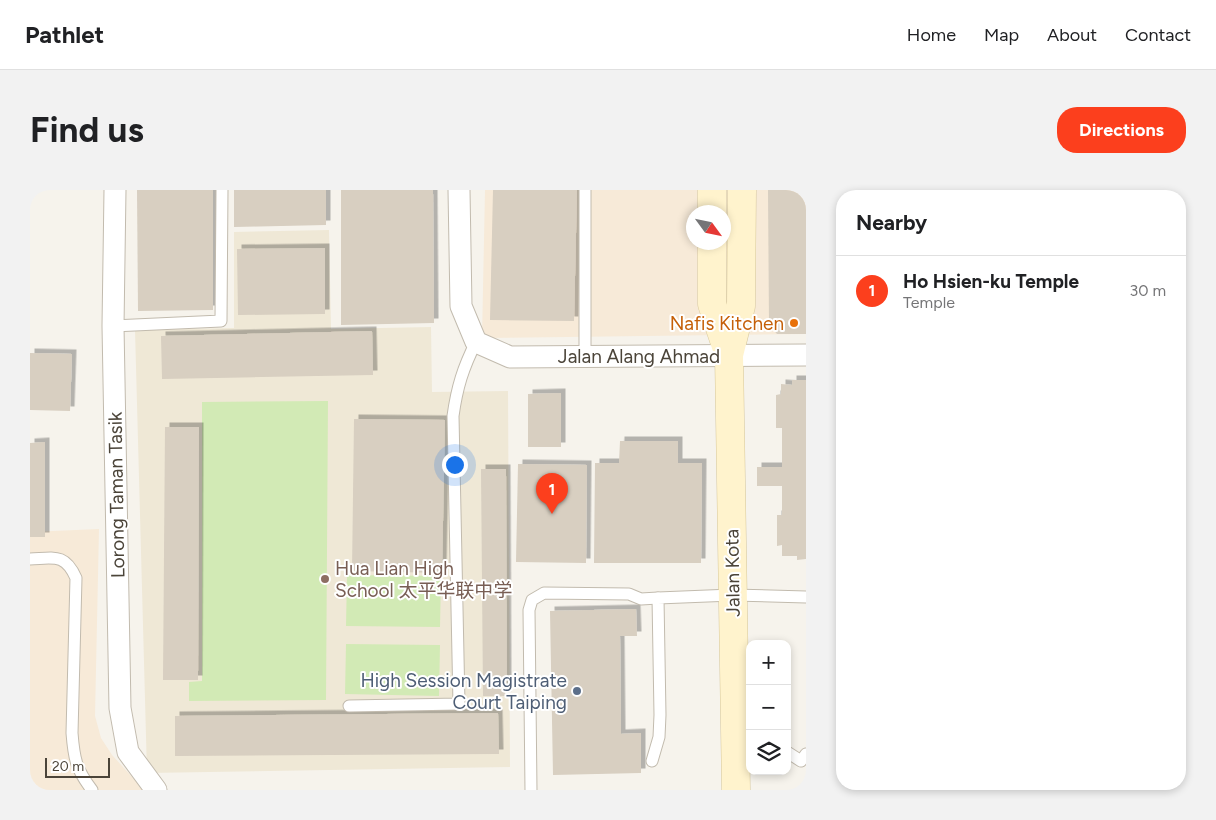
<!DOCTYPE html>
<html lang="en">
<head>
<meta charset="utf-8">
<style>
  :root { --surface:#fff; --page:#f2f2f2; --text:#202124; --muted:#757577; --line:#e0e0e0; --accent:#fc3f1d }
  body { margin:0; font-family:Figtree,"Noto Sans SC",sans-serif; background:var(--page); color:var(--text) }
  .controls { position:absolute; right:15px; bottom:15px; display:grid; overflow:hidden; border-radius:10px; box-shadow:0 2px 8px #0003 }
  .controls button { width:45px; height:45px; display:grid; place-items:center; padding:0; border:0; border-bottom:1px solid var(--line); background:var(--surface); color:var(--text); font:25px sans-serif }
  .compass { position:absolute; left:656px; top:15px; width:45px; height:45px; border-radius:50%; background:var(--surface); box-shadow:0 2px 8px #0003; rotate:123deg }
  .scale { position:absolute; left:15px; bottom:12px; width:65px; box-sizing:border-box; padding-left:5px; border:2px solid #4b4439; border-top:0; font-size:14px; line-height:18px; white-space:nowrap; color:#4b4439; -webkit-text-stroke:4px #fff; paint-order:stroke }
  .you { position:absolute; left:424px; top:274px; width:18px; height:18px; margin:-12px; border:4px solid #fff; border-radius:50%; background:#1a73e8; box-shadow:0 0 0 8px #1a73e833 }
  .badge { display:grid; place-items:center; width:32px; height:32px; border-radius:50%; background:var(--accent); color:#fff; font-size:16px; font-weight:700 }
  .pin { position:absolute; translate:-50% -41px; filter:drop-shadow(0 1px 2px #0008) }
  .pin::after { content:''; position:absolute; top:26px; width:18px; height:15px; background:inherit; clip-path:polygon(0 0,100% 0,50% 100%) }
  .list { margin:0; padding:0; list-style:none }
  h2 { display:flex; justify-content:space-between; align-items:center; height:65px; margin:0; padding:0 20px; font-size:21px }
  h2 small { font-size:16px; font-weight:400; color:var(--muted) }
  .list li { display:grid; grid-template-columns:32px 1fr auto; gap:15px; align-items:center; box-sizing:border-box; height:70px; padding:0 20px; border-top:1px solid var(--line) }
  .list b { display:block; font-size:19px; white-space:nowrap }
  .list p { margin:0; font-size:16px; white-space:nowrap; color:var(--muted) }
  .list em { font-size:16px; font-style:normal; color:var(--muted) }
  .icon { flex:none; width:28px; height:28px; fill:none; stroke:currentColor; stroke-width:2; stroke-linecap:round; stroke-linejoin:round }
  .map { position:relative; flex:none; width:776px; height:600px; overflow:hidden; border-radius:20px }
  header { display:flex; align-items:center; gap:30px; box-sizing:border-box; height:70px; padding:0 25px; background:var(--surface); border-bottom:1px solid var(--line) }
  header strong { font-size:24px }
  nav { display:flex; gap:28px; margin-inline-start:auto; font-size:18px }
  .intro { display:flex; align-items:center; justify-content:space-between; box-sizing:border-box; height:120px; padding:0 30px }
  h1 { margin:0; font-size:35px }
  .button { padding:12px 22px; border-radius:20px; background:var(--accent); color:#fff; font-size:18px; font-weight:700 }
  main { display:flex; gap:30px; padding:0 30px }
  aside { flex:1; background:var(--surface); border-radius:20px; box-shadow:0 2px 8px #0003 }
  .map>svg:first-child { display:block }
  .commercial { fill:#f7ead8; fill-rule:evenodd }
  .education { fill:#efe8d6 }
  .green { fill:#d2eab5 }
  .building { fill:#d8cfc1; filter:url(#shadow) }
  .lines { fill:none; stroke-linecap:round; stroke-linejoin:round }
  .service-casing { stroke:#c2bbae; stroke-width:13 }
  .minor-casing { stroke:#c2bbae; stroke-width:23 }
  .secondary-casing { stroke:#d6c79b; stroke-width:29 }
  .service { stroke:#fff; stroke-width:11 }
  .minor { stroke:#fff; stroke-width:21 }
  .secondary { stroke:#fff3cd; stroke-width:28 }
  .food-dot { fill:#e8710a; stroke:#fff; stroke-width:2 }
  .education-dot { fill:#8d6e63; stroke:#fff; stroke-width:2 }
  .service-dot { fill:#5c6f8a; stroke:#fff; stroke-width:2 }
  .labels { text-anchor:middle; stroke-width:4; stroke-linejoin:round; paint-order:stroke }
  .food-label { font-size:19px; fill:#c56008; stroke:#fff; text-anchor:end }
  .street-label { font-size:19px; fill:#4b4439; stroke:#fff }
  .education-label { font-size:19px; fill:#785e54; stroke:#fff; text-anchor:start }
  .service-label { font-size:19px; fill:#4e5e75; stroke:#fff; text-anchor:end }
</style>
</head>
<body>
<header>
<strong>Pathlet</strong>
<nav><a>Home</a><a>Map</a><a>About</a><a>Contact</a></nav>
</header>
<div class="intro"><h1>Find us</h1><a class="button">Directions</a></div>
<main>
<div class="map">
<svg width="776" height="600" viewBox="0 0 776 600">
  <defs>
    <filter id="shadow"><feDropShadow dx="4.5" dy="-4.5" stdDeviation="0" flood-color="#0004"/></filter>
  </defs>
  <rect width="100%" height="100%" fill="#f6f3ec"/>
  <!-- commercial -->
  <g class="commercial">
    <path d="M455,0H776V144L452,148ZM664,22H694V52H664Z"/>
    <polygon points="69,339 65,526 71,548 82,565 114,600 0,600 0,342"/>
  </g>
  <!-- education -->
  <polygon class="education" points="299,40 301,139 401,137 402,202 478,201 480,577 117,583 105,140 204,138 204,42"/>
  <!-- green -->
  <g class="green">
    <polygon points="298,211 296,510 159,511 159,492 172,491 172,212"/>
    <polygon points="317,385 411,386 410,437 316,436"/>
    <polygon points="316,454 410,455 409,506 315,504"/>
  </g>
  <!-- building -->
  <g class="building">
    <polygon points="107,0 183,0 183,120 108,121"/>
    <polygon points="204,0 296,0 296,35 204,37"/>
    <polygon points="311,0 403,0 404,133 311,135"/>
    <polygon points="463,0 547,0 544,131 460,130"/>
    <polygon points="738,0 776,0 776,144 747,144 739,135"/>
    <polygon points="295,58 295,124 208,125 207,59"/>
    <polygon points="342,141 343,185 132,189 131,146"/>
    <polygon points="0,163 42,164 40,221 0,220"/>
    <polygon points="762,190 776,190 776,369 767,370 767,366 752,366 752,355 747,356 747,325 752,325 752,296 727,296 727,277 752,277 752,238 746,238 746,205 751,204 751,194 762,195"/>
    <polygon points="531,203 531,257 498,257 498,204"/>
    <polygon points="324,229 415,230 412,383 322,381"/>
    <polygon points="135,237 169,237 168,490 133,490"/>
    <polygon points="590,251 648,251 648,273 672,273 671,373 564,373 565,273 589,273"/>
    <polygon points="15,252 15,347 0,347 0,253"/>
    <polygon points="488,274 557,275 556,373 486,372"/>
    <polygon points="451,279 476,279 477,506 453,506"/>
    <polygon points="606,419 607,446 590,446 591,544 611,543 611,583 523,585 520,421"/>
    <polygon points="468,523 469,564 145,566 145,526"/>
  </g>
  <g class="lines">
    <!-- service casing -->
    <g class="service-casing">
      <g id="service">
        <polyline points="83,136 191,131 192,0"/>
        <polyline points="555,166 555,0"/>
        <path d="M0,369C24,368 35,363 46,388L42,543C44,569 46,579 62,600"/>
        <path d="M319,516L429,514L423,226C427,197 433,178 446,152"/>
        <polyline points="757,562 771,571 776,564"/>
        <polyline points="622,571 629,547 630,525 628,408 702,405 776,407"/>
        <polyline points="501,600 499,420 502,410 514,403 599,404 611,409 628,408"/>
      </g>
    </g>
    <!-- minor casing -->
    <g class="minor-casing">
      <g id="minor">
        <polyline points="85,0 83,136 90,518 98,562 126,600"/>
        <polyline points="429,0 431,116 446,152 480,167 776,165"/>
      </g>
    </g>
    <!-- secondary casing -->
    <g class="secondary-casing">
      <g id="secondary">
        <polyline points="682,0 682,22"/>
        <polyline points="682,52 682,114 699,165"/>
        <polyline points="706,600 699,165 711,116 712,0"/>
      </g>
    </g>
    <!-- service -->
    <use href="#service" class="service"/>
    <!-- minor -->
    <use href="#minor" class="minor"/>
    <!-- secondary -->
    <use href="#secondary" class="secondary"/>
  </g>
  <!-- markers -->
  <circle class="food-dot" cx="764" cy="133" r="5"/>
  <circle class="education-dot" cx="295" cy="389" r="5"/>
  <circle class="service-dot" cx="547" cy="501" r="5"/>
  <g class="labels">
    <!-- food labels -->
    <g class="food-label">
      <text x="754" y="140">Nafis Kitchen</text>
    </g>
    <!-- street labels -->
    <g class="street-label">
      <text x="609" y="173">Jalan Alang Ahmad</text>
      <text transform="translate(86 305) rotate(-91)" y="7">Lorong Taman Tasik</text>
      <text transform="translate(702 383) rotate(-91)" y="7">Jalan Kota</text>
    </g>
    <!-- education labels -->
    <g class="education-label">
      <text x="305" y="385">Hua Lian High<tspan x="305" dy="22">School 太平华联中学</tspan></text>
    </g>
    <!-- service labels -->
    <g class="service-label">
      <text x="537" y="497">High Session Magistrate<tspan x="537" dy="22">Court Taiping</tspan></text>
    </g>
  </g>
</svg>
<div class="controls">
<button>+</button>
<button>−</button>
<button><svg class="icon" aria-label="layers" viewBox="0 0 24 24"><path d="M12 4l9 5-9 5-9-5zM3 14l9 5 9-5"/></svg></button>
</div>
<svg class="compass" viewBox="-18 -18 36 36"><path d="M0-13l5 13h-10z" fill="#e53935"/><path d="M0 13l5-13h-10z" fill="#757577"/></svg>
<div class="scale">20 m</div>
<div class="you"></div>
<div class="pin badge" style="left:522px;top:324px">1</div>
</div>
<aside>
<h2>Nearby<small></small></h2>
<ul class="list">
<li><span class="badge">1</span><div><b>Ho Hsien-ku Temple</b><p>Temple</p></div><em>30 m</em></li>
</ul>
</aside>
</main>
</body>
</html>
